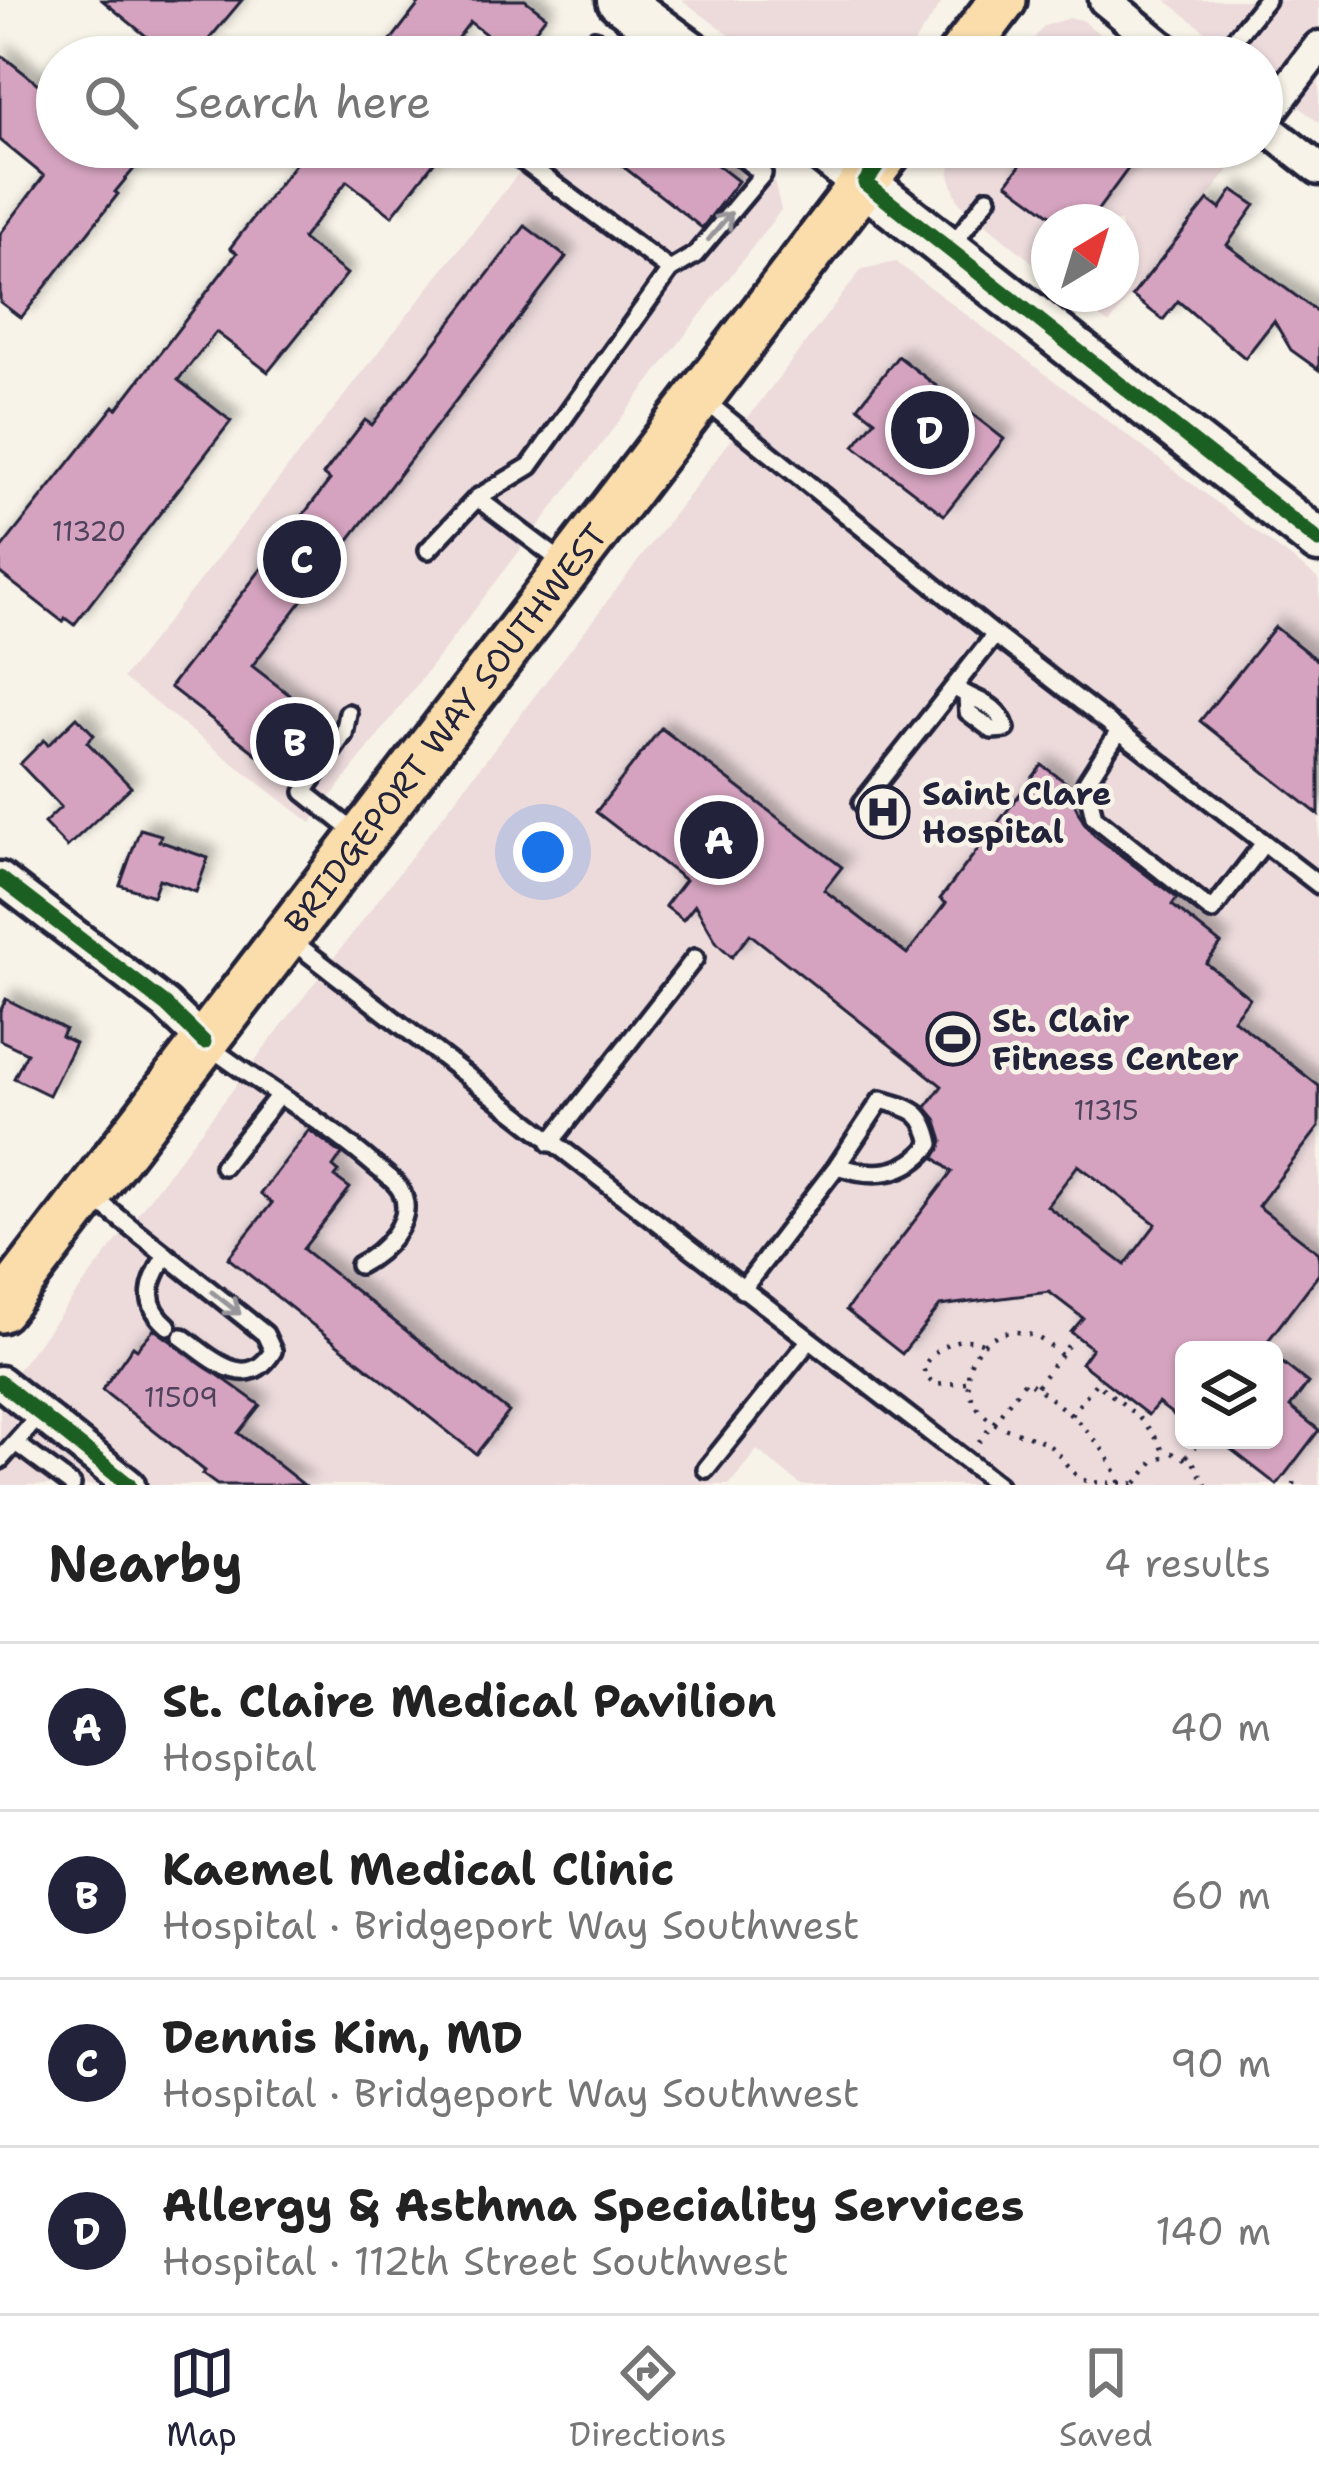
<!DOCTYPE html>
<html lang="en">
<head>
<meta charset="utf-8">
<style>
  :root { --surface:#fff; --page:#f6f6f6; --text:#222; --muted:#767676; --line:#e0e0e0; --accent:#22223b }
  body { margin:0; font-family:"Shantell Sans",sans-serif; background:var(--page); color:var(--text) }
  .controls { position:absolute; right:36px; bottom:36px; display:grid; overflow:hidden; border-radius:18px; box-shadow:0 3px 9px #0004 }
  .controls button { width:108px; height:108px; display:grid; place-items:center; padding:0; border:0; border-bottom:3px solid var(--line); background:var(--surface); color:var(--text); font:60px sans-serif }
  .compass { position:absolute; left:1031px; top:204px; width:108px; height:108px; border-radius:50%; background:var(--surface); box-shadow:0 3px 9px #0004; rotate:38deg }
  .you { position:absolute; left:543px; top:852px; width:42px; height:42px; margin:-30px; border:9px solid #fff; border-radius:50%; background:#1a73e8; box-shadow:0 0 0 18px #1a73e833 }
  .badge { display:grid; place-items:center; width:78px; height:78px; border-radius:50%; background:var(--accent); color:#fff; font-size:39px; font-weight:700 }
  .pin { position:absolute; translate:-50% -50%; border:6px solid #fff; box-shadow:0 3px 12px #0006 }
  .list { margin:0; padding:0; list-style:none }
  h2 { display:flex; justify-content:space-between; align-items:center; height:156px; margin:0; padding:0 48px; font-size:51px }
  h2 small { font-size:39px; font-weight:400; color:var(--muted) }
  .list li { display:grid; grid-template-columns:78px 1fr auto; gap:36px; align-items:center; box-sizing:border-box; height:168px; padding:0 48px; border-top:3px solid var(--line) }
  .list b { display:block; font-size:45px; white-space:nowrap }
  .list p { margin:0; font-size:39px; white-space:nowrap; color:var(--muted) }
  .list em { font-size:39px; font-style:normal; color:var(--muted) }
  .icon { flex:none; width:66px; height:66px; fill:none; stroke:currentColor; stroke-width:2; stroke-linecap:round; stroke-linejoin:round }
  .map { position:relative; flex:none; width:1319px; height:1485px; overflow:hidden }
  .search { position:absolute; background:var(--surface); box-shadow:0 3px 9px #0004; left:36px; right:36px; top:36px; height:132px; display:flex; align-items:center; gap:30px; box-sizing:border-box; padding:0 42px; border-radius:66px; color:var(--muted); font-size:45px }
  .sheet { height:828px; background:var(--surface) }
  nav { display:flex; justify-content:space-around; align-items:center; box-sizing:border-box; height:168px; border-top:3px solid var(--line); background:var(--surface); font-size:33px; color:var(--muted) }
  nav a { display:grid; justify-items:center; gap:6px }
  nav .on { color:var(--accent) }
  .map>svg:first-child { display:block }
  .built { fill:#eddbdc; fill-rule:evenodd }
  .building { fill:#d5a3bf; stroke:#22223b; stroke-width:3; fill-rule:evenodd; filter:url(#shadow) }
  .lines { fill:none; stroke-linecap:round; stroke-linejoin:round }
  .lane-casing { stroke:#22223b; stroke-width:24 }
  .street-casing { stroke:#22223b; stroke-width:39 }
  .secondary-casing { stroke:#22223b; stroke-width:51 }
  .primary-casing { stroke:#22223b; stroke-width:54 }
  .path { stroke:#22223b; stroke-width:4.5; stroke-dasharray:3 9; stroke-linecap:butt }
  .lane { stroke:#f7f3e8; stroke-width:15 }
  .street { stroke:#f7f3e8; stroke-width:30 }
  .secondary { stroke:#f7f3e8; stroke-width:42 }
  .primary { stroke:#faddab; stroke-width:45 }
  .cycleway-casing { stroke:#f7f3e8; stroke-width:22 }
  .cycleway { stroke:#1b5e20; stroke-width:15 }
  .oneway { stroke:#97959a }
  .labels { text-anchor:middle; stroke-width:9; stroke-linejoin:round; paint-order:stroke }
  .number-label { font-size:27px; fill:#4f425c }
  .street-label { font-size:33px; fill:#22223b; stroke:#f7f3e8 }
  .poi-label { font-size:33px; font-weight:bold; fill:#22223b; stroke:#f7f3e8; text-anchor:start }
</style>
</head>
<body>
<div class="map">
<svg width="1319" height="1485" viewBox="0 0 1319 1485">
  <defs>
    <filter id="shadow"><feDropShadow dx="9" dy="-9" stdDeviation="6" flood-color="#0004"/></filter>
  </defs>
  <rect width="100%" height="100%" fill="#f7f3e8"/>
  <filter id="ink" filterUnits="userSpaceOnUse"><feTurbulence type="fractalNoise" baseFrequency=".00833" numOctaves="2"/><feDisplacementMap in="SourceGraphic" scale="24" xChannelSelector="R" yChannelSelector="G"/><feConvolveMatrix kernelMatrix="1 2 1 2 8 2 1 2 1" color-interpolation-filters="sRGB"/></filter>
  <g filter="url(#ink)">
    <!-- built -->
    <g class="built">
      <polygon points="682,0 944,0 904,57 759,57"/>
      <polygon points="1166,0 1319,0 1319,123 1262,77 1262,57 1237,57"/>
      <polygon points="1069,18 1082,20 1129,57 1019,57 1044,26"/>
      <polygon points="539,147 745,147 771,167 781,210 311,823 123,678"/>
      <polygon points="955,147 1245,147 1246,148 1109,324 1070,294 1121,294 1121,222 1049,222 1049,276 958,201 949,175"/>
      <path d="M896,262L1319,579V1485H801L757,1450L729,1485H0V1393L862,269ZM1184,1350H1274V1440H1184Z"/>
    </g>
    <!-- building -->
    <g class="building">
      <polygon points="102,0 242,0 194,57 177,57 165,47 163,50"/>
      <polygon points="422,0 525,0 546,16 515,57 470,22 443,57 378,57"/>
      <polygon points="0,54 57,99 57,147 137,147 130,157 138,164 115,192 118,194 21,318 0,302 0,234 44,176 0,140"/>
      <polygon points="308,147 446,147 392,216 347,181 302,239 347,274 268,372 216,332 178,380 231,421 74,625 65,618 63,622 0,573 0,550 114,406 117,409 237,253 230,248"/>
      <polygon points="598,147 694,147 738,181 702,228"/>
      <polygon points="1034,147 1144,147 1089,222 1060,222 1007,183"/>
      <polygon points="1233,190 1255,205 1227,245 1319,313 1319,370 1291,350 1274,321 1245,358 1178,301 1163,320 1132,296 1208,200 1220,209"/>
      <polygon points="525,226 566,257 252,666 330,726 289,779 170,687 330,480 323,475 365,420 372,425"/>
      <polygon points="898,356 1004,439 944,515 854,446 875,420 858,407"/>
      <polygon points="1275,627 1319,662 1319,815 1200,721"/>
      <polygon points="77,717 94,735 87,742 131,787 67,847 44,823 61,807 20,764 44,740 48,745"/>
      <path d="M661,728L842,867L824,890L907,954L946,903L940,899L1042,765L1068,784V791L1083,821L1094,835L1177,898L1172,905L1221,944L1206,963L1250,998L1233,1019L1319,1086V1127L1258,1206L1319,1253V1274L1261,1350H1184V1423L1158,1403L1148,1415L1081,1363L1092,1348L1071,1332L1083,1318L1049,1292L940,1306L902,1354L846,1310L952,1172L935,1158L943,1141L936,1119L926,1107L942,1086L750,934L732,957L717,943L695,905L683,920L665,906L685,880L596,812ZM1078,1165L1156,1224L1125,1265L1047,1206Z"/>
      <polygon points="140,829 161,835 159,841 208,858 196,892 159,879 153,896 120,885"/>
      <polygon points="6,999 65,1029 61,1036 75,1043 49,1095 14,1078 27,1053 0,1040 0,1011"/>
      <polygon points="309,1130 342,1154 333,1167 339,1172 335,1177 350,1188 303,1249 509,1412 476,1454 228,1258 272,1203 260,1194"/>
      <polygon points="154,1329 260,1405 238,1433 304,1485 217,1485 202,1474 205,1471 102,1390 133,1346 137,1349"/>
      <polygon points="1274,1356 1308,1383 1290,1407 1319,1430 1277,1485 1219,1440 1274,1440"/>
    </g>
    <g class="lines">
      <!-- lane casing -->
      <g class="lane-casing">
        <g id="lane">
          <polyline points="595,39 618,57"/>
          <polyline points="1093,55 1095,57"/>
          <polyline points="1220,57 1266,0"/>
          <polyline points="508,150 670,270"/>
          <polyline points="950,248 988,198"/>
          <polyline points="703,399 995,635 1319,885"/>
          <polyline points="477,498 566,565"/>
          <polyline points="428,550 477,498 530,466 670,270 695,255 763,174 729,147"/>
          <path d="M954,687C974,702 998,701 1006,729L992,730L968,712L967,697"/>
          <polyline points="348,713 344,734 304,792 357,834"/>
          <polyline points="1119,731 1086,783 1094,817 1212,911 1264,843"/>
          <polyline points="862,803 995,635"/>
          <polyline points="287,937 998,1485"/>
          <path d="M206,1044C261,1086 322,1119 374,1165C382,1172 396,1181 401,1191C417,1221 382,1253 359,1265"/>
          <polyline points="550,1143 695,958"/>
          <polyline points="223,1166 279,1095"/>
          <polyline points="94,1198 166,1255"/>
          <path d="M742,1290L837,1166L881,1100C912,1109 924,1110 931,1144C906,1176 875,1178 837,1166"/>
          <path d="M168,1326C141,1303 149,1282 166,1255L265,1334L273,1351C247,1394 211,1358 182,1337"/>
          <polyline points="17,1444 72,1485"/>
          <polyline points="0,1460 41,1414"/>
          <polyline points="706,1469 809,1341"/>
        </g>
      </g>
      <!-- street casing -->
      <g class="street-casing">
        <g id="street">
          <polyline points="1105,0 1174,57"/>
          <polyline points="1262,122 1319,47"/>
          <polyline points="1262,124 1319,169"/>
          <polyline points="0,878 166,1005 204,1042"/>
          <polyline points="0,1382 129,1485"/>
        </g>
      </g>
      <!-- secondary casing -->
      <g class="secondary-casing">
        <g id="secondary">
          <polyline points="619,0 696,57"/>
          <polyline points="818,147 1319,541"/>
        </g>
      </g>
      <!-- primary casing -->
      <g class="primary-casing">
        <g id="primary">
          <polyline points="960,57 1003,0"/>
          <path id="s1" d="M0,1309L891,147"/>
        </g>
      </g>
      <!-- path -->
      <g class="path">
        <path d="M1061,1355C1054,1349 1046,1342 1038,1338C986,1312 943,1377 985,1416C1003,1433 1026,1432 1045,1443C1062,1452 1067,1473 1086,1481C1104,1485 1123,1480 1141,1485"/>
        <path d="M966,1382L935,1385L926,1377L923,1367C936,1346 959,1334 982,1343"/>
        <polyline points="1037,1386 1073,1339"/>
        <path d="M1071,1415L1096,1383C1120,1402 1155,1425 1164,1455"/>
        <path d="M979,1442L1026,1380C1064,1409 1104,1436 1120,1484"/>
        <polyline points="1186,1457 1200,1440"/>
        <polyline points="1136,1483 1154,1461 1172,1453 1193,1462 1206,1485"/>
        <polyline points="1294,1485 1295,1477"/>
      </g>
      <!-- lane -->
      <use href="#lane" class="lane"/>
      <!-- street -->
      <use href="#street" class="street"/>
      <!-- secondary -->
      <use href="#secondary" class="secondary"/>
      <!-- primary -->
      <use href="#primary" class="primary"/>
      <!-- cycleway casing -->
      <g class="cycleway-casing">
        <g id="cycleway">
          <polyline points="891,147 865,183 1319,541"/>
          <polyline points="0,878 166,1005 204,1042"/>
          <polyline points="0,1382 129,1485"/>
        </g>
      </g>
      <!-- cycleway -->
      <use href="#cycleway" class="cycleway"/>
    </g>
    <!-- one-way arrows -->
    <defs><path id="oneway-shaft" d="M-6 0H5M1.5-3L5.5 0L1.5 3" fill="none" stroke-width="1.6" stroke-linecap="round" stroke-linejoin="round" transform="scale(3)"/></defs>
    <g class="oneway">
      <use href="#oneway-shaft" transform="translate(720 226) rotate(-50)"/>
      <use href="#oneway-shaft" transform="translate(226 1303) rotate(38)"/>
    </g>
  </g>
  <!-- icons -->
  <defs>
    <g id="hospital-ring" transform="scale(2.7)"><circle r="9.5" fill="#f7f3e8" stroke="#22223b" stroke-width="1.5"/><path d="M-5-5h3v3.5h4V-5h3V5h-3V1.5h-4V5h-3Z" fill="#22223b"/></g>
    <g id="stadium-ring" transform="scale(2.7)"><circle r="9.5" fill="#f7f3e8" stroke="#22223b" stroke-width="1.5"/><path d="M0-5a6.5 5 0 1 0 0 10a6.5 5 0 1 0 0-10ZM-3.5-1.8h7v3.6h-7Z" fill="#22223b"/></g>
  </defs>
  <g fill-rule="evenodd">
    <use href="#hospital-ring" x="883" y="812"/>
    <use href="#stadium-ring" x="953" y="1039"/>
  </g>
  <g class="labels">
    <!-- number labels -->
    <g class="number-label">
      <text x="89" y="541">11320</text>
      <text x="1106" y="1120">11315</text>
      <text x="181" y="1407">11509</text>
    </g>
    <!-- street labels -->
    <g class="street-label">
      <text dy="12" stroke="none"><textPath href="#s1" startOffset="732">BRIDGEPORT WAY SOUTHWEST</textPath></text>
    </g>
    <!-- poi labels -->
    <g class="poi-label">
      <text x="922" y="805">Saint Clare<tspan x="922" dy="38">Hospital</tspan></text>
      <text x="992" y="1032">St. Clair<tspan x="992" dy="38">Fitness Center</tspan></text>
    </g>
  </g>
</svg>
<div class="controls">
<button><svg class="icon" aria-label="layers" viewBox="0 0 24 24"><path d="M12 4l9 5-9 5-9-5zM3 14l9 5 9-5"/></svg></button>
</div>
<svg class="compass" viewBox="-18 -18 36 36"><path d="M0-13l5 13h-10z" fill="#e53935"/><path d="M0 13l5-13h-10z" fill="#767676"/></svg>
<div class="you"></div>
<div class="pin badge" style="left:719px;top:840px">A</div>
<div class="pin badge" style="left:295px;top:742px">B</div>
<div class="pin badge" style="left:302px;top:559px">C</div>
<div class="pin badge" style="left:930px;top:430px">D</div>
<div class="search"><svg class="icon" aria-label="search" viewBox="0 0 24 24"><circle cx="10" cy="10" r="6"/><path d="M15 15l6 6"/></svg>Search here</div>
</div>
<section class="sheet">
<h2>Nearby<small>4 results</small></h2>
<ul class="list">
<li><span class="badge">A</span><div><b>St. Claire Medical Pavilion</b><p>Hospital</p></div><em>40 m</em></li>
<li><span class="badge">B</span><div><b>Kaemel Medical Clinic</b><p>Hospital · Bridgeport Way Southwest</p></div><em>60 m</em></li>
<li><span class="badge">C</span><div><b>Dennis Kim, MD</b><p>Hospital · Bridgeport Way Southwest</p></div><em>90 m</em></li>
<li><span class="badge">D</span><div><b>Allergy &amp; Asthma Speciality Services</b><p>Hospital · 112th Street Southwest</p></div><em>140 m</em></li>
</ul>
</section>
<nav>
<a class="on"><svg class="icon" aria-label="map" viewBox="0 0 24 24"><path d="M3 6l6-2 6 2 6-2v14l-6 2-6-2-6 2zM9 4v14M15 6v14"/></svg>Map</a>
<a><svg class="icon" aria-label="directions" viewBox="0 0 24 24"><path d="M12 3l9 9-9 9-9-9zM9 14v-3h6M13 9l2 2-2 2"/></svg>Directions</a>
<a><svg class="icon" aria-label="saved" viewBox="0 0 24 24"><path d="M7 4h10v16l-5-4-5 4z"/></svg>Saved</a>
</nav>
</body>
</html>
